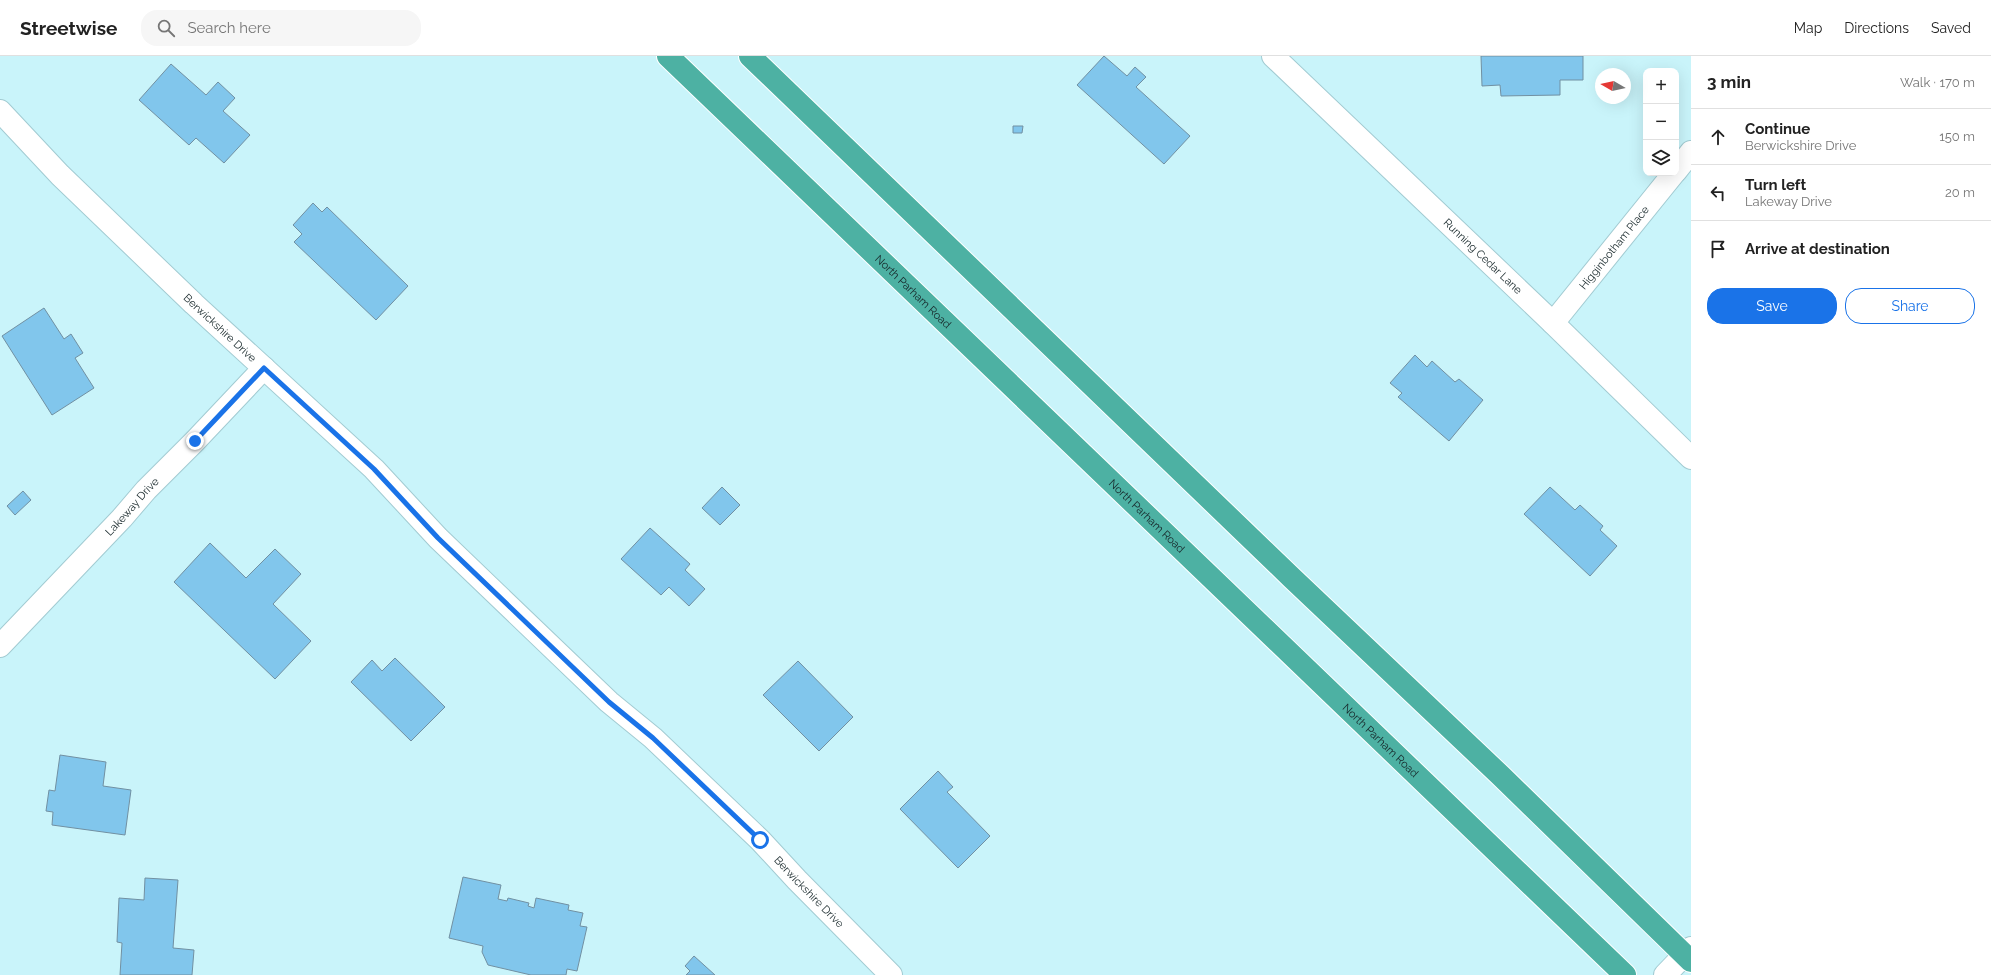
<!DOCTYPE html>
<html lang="en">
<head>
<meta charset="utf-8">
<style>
  :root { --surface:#fff; --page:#f6f6f6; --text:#222; --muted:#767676; --line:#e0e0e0; --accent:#1a73e8 }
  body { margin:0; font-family:Raleway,sans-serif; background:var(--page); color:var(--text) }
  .controls { position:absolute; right:12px; top:12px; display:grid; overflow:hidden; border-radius:8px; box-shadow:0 4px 16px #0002 }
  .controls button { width:36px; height:36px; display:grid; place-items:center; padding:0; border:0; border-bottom:1px solid var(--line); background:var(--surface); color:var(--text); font:20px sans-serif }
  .compass { position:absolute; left:1595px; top:12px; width:36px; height:36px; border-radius:50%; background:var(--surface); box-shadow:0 4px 16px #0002; rotate:279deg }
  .stop { position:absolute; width:12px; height:12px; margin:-9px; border:3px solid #1a73e8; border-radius:50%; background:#fff }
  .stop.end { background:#1a73e8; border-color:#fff; box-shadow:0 1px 4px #0008 }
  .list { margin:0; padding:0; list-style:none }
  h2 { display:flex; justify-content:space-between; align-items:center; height:52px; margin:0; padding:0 16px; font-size:17px }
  h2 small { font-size:13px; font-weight:400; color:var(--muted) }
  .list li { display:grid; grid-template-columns:26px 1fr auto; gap:12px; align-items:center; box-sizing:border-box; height:56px; padding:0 16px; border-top:1px solid var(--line) }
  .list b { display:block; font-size:15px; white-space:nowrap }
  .list p { margin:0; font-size:13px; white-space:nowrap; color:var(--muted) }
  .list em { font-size:13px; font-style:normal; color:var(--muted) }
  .actions { display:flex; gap:8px; padding:12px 16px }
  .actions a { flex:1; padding:9px 0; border:1px solid var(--accent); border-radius:16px; text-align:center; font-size:14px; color:var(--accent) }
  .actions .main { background:var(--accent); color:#fff }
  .icon { flex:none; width:22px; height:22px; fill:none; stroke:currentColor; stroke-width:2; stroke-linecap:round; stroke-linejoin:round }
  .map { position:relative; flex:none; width:1691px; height:919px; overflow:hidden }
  header { display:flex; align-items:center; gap:24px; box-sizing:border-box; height:56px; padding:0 20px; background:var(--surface); border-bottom:1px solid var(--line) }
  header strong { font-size:19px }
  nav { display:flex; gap:22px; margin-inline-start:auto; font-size:14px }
  .search { width:280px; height:36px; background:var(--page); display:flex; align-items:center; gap:10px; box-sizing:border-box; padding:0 14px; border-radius:16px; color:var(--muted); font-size:15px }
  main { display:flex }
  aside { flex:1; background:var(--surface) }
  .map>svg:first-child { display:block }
  .building { fill:#81c6ec; stroke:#7190a2 }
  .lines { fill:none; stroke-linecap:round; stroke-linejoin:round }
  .minor-casing { stroke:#a2cbd2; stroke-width:24 }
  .highway-casing { stroke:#fff; stroke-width:24 }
  .minor { stroke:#fff; stroke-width:22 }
  .highway { stroke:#4db1a3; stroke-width:22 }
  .route { stroke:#1a73e8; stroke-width:5 }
  .labels { text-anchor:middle; stroke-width:3; stroke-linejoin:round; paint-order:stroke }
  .street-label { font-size:11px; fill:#17272a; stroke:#c9f4fa }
</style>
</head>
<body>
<header>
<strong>Streetwise</strong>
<div class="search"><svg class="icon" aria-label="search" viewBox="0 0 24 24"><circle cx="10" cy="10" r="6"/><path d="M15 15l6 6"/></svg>Search here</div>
<nav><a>Map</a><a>Directions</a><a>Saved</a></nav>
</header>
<main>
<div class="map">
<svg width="1691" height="919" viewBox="0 0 1691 919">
  <rect width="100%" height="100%" fill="#c9f4fa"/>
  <!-- building -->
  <g class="building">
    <polygon points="1104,0 1127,20 1135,11 1146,21 1136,31 1190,80 1164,108 1077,29"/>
    <polygon points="1481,0 1583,0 1583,24 1560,24 1560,39 1501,40 1500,29 1482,30"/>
    <polygon points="171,8 206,39 218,26 235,42 223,55 250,79 224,107 196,82 189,89 139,44"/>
    <polygon points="1013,70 1023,70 1022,77 1013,77"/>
    <polygon points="313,147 322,156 327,151 408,230 376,264 294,186 302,178 293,169"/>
    <polygon points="44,252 64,283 71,278 83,297 75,302 94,332 52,359 2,280"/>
    <polygon points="1415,299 1427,311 1432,305 1455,326 1459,323 1483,344 1449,385 1398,341 1402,337 1390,327"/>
    <polygon points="722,431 740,449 720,469 702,452"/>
    <polygon points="1550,431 1575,454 1580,449 1603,470 1600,474 1617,490 1590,520 1524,458"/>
    <polygon points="23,435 31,444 15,459 7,450"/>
    <polygon points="650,472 690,508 685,514 705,533 689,550 669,531 661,539 621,503"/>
    <polygon points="210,487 246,522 275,493 301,518 273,548 311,585 275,623 174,526"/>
    <polygon points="395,602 445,651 411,685 351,626 372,604 382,615"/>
    <polygon points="798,605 853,661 819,695 763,639"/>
    <polygon points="60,699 106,706 103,730 131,734 125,779 52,769 53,756 46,755 49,734 55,735"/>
    <polygon points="938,715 953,731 947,736 990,780 958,812 900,753"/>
    <polygon points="463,821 501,829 498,843 507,845 508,842 529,847 528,850 534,852 536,842 569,849 568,854 583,857 580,870 587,871 577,915 567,913 566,919 531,919 488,909 482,896 483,890 449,882"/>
    <polygon points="145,822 178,824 173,892 194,894 192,919 120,919 122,887 117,886 119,842 144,844"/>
    <polygon points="694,900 715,919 686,919 690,915 685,910"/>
  </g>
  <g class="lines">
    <!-- minor casing -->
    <g class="minor-casing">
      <g id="minor">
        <path id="s1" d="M1273,0L1553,267L1691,402"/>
        <path id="s2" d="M0,55L60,119L194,248L374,413L438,482L609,646L653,682L760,784L797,824L891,919"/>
        <polyline points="1676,115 1691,96"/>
        <path id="s3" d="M1553,267L1674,117"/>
        <path id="s4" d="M0,590L122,462L146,434L195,385L264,312"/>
        <polyline points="1665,919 1691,892"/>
      </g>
    </g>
    <!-- highway casing -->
    <g class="highway-casing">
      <g id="highway">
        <path id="s5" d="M668,0L1625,919"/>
        <polyline points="750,0 1292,522 1500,719 1691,905"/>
      </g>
    </g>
    <!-- minor -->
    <use href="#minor" class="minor"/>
    <!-- highway -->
    <use href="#highway" class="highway"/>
  </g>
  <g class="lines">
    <!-- route -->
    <polyline class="route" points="195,385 264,312 374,413 438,482 609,646 653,682 760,784"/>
  </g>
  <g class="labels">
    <!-- street labels -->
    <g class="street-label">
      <text dy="4" stroke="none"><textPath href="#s3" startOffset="97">Higginbotham Place</textPath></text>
      <text dy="4" stroke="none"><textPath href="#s1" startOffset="290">Running Cedar Lane</textPath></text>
      <text dy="4" stroke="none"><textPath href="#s5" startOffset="340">North Parham Road</textPath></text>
      <text dy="4" stroke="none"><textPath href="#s2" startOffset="309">Berwickshire Drive</textPath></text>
      <text dy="4" stroke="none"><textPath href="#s4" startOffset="192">Lakeway Drive</textPath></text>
      <text dy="4" stroke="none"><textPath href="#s5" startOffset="664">North Parham Road</textPath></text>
      <text dy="4" stroke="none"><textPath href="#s5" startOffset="988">North Parham Road</textPath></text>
      <text dy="4" stroke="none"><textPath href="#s2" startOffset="1125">Berwickshire Drive</textPath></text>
    </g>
  </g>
</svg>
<div class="controls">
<button>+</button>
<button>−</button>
<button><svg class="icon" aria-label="layers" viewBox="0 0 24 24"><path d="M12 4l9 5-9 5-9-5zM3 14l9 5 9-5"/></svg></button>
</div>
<svg class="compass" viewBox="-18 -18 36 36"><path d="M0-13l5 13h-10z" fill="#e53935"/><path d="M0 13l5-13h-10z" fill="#767676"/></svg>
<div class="stop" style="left:760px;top:784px"></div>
<div class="stop end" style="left:195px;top:385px"></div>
</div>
<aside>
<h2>3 min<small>Walk · 170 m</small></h2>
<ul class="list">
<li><svg class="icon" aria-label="ahead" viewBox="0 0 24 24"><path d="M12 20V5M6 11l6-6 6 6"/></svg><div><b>Continue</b><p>Berwickshire Drive</p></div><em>150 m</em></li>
<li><svg class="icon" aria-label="left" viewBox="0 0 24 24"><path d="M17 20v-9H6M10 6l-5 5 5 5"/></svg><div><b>Turn left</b><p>Lakeway Drive</p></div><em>20 m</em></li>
<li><svg class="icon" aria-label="arrive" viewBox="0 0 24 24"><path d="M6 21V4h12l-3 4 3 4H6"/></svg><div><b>Arrive at destination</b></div></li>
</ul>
<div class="actions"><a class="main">Save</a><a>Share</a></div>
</aside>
</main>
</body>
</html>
